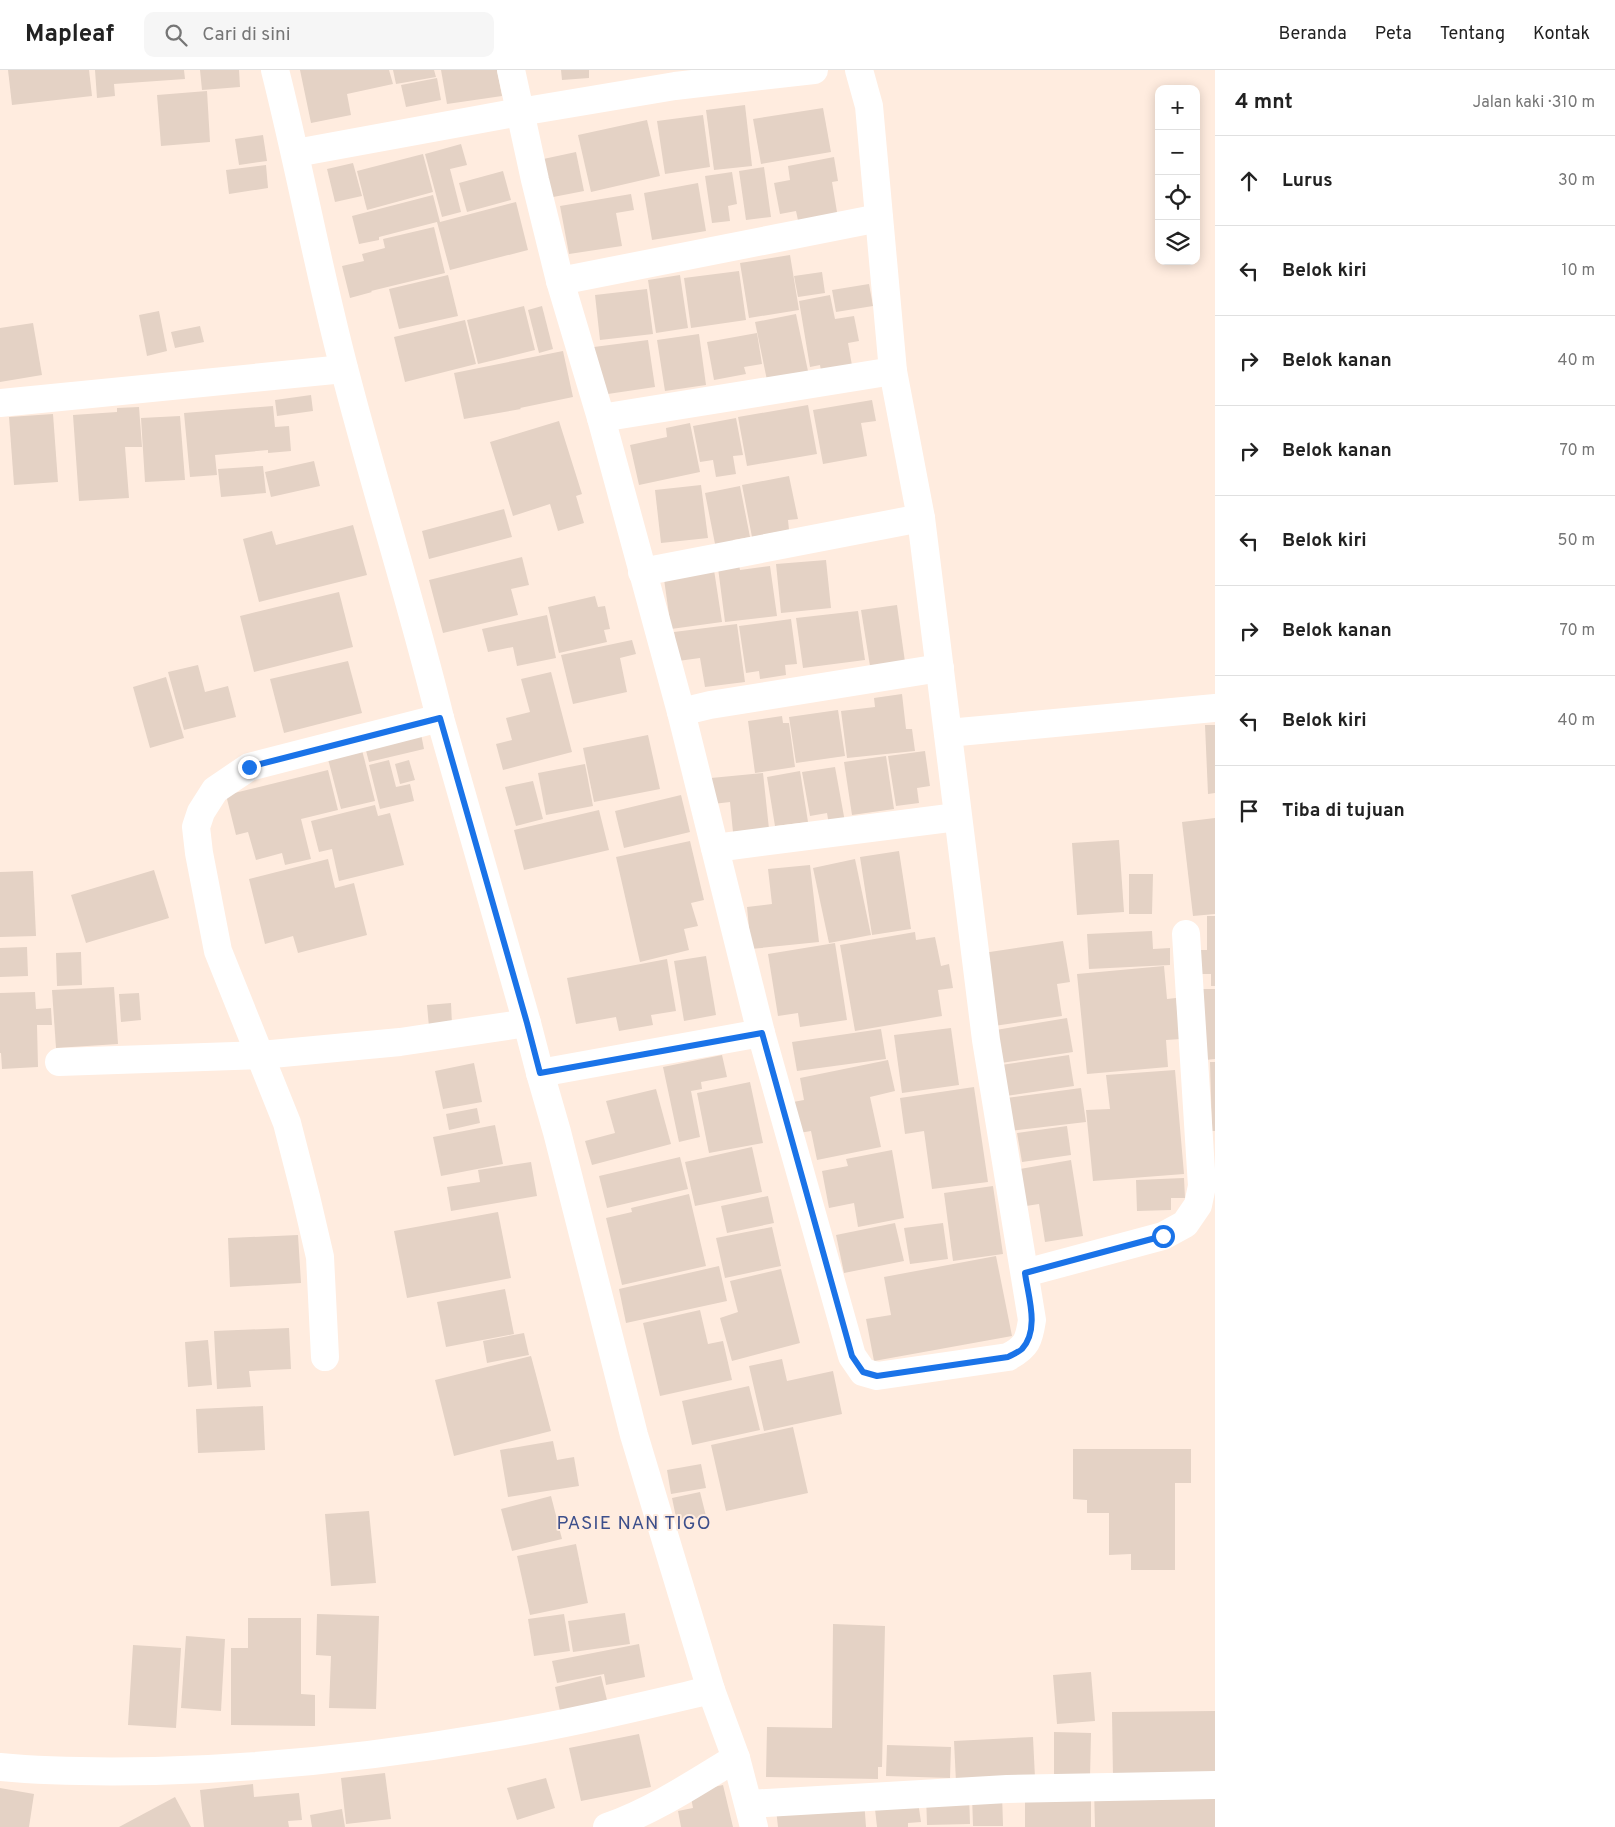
<!DOCTYPE html>
<html lang="id">
<head>
<meta charset="utf-8">
<style>
  :root { --surface:#fff; --page:#f6f6f6; --text:#222; --muted:#767676; --line:#e0e0e0 }
  body { margin:0; font-family:Overpass,sans-serif; background:var(--page); color:var(--text) }
  .controls { position:absolute; right:15px; top:15px; display:grid; overflow:hidden; border-radius:10px; box-shadow:0 2px 12px #0003 }
  .controls button { width:45px; height:45px; display:grid; place-items:center; padding:0; border:0; border-bottom:1px solid var(--line); background:var(--surface); color:var(--text); font:25px sans-serif }
  .stop { position:absolute; width:15px; height:15px; margin:-11px; border:4px solid #1a73e8; border-radius:50%; background:#fff }
  .stop.end { background:#1a73e8; border-color:#fff; box-shadow:0 1px 5px #0008 }
  .list { margin:0; padding:0; list-style:none }
  h2 { display:flex; justify-content:space-between; align-items:center; height:65px; margin:0; padding:0 20px; font-size:21px }
  h2 small { font-size:16px; font-weight:400; color:var(--muted) }
  .list li { display:grid; grid-template-columns:32px 1fr auto; gap:15px; align-items:center; box-sizing:border-box; height:90px; padding:0 20px; border-top:1px solid var(--line) }
  .list b { display:block; font-size:19px; white-space:nowrap }
  .list em { font-size:16px; font-style:normal; color:var(--muted) }
  .icon { flex:none; width:28px; height:28px; fill:none; stroke:currentColor; stroke-width:2; stroke-linecap:round; stroke-linejoin:round }
  .map { position:relative; flex:none; width:1215px; height:1757px; overflow:hidden }
  header { display:flex; align-items:center; gap:30px; box-sizing:border-box; height:70px; padding:0 25px; background:var(--surface); border-bottom:1px solid var(--line) }
  header strong { font-size:24px }
  nav { display:flex; gap:28px; margin-inline-start:auto; font-size:18px }
  .search { width:350px; height:45px; background:var(--page); display:flex; align-items:center; gap:12px; box-sizing:border-box; padding:0 18px; border-radius:10px; color:var(--muted); font-size:19px }
  main { display:flex }
  aside { flex:1; background:var(--surface) }
  .map>svg:first-child { display:block }
  .building { fill:#e4d2c5 }
  .lines { fill:none; stroke-linecap:round; stroke-linejoin:round }
  .street { stroke:#fff; stroke-width:28 }
  .route { stroke:#1a73e8; stroke-width:6 }
  .labels { text-anchor:middle; stroke-width:4; stroke-linejoin:round; paint-order:stroke }
  .quarter-label { font-size:19px; letter-spacing:1px; fill:#3d4f8b; stroke:#ffecdf }
</style>
</head>
<body>
<header>
<strong>Mapleaf</strong>
<div class="search"><svg class="icon" aria-label="search" viewBox="0 0 24 24"><circle cx="10" cy="10" r="6"/><path d="M15 15l6 6"/></svg>Cari di sini</div>
<nav><a>Beranda</a><a>Peta</a><a>Tentang</a><a>Kontak</a></nav>
</header>
<main>
<div class="map">
<svg width="1215" height="1757" viewBox="0 0 1215 1757">
  <rect width="100%" height="100%" fill="#ffecdf"/>
  <!-- building -->
  <g class="building">
    <polygon points="8,0 89,0 92,26 12,35"/>
    <polygon points="95,0 184,0 185,9 114,14 115,26 97,28"/>
    <polygon points="200,0 239,0 240,17 202,20"/>
    <polygon points="300,0 389,0 393,14 347,24 351,45 311,53"/>
    <polygon points="393,0 434,0 436,7 396,14"/>
    <polygon points="441,0 497,0 502,26 447,34"/>
    <polygon points="561,0 589,0 589,8 562,10"/>
    <polygon points="437,8 441,30 406,37 401,15"/>
    <polygon points="207,21 210,72 161,76 157,25"/>
    <polygon points="745,35 752,96 714,100 706,40"/>
    <polygon points="823,38 831,82 761,94 753,49"/>
    <polygon points="703,45 710,97 665,104 657,51"/>
    <polygon points="647,50 660,106 591,122 578,65"/>
    <polygon points="263,65 267,91 239,95 235,69"/>
    <polygon points="461,74 467,95 450,99 461,142 442,147 425,84"/>
    <polygon points="576,82 584,121 543,129 534,91"/>
    <polygon points="423,84 433,122 367,140 357,101"/>
    <polygon points="834,87 838,111 832,112 838,148 799,155 796,141 780,144 774,113 790,110 788,96"/>
    <polygon points="353,93 362,126 335,132 327,99"/>
    <polygon points="266,95 268,118 229,124 226,100"/>
    <polygon points="764,97 771,147 746,150 739,101"/>
    <polygon points="503,101 511,130 467,142 459,113"/>
    <polygon points="732,102 737,134 728,136 730,151 712,153 705,106"/>
    <polygon points="698,113 706,161 652,170 644,123"/>
    <polygon points="631,124 634,140 616,143 622,176 569,184 560,136"/>
    <polygon points="433,125 440,152 516,132 528,180 450,200 437,152 379,167 379,170 359,174 352,146"/>
    <polygon points="434,157 445,203 371,221 372,222 350,228 342,196 364,191 362,184 385,178 383,169"/>
    <polygon points="790,185 799,240 749,248 740,193"/>
    <polygon points="739,201 746,250 691,258 684,208"/>
    <polygon points="822,202 825,223 798,227 794,206"/>
    <polygon points="448,205 458,246 399,259 389,219"/>
    <polygon points="680,205 688,258 656,263 648,210"/>
    <polygon points="869,214 873,236 836,242 832,220"/>
    <polygon points="647,219 653,264 600,270 595,225"/>
    <polygon points="830,225 835,249 854,246 859,271 848,273 853,301 822,306 820,295 810,297 799,231"/>
    <polygon points="524,236 535,280 478,294 467,250"/>
    <polygon points="542,236 553,279 539,283 528,240"/>
    <polygon points="159,241 167,281 147,286 139,245"/>
    <polygon points="796,244 809,306 768,315 755,252"/>
    <polygon points="465,250 476,294 405,312 394,267"/>
    <polygon points="33,253 42,305 0,312 0,258"/>
    <polygon points="200,256 204,272 175,278 171,262"/>
    <polygon points="757,263 762,294 744,297 746,304 714,310 707,272"/>
    <polygon points="699,264 706,315 665,321 657,270"/>
    <polygon points="648,270 655,317 601,325 594,277"/>
    <polygon points="563,281 573,327 520,338 521,339 464,349 454,303"/>
    <polygon points="311,325 313,341 277,346 275,330"/>
    <polygon points="872,330 876,351 861,353 867,386 823,394 813,340"/>
    <polygon points="808,335 817,384 747,396 738,347"/>
    <polygon points="273,336 275,357 289,356 291,381 268,383 268,380 215,385 217,405 190,407 184,343"/>
    <polygon points="139,337 142,377 125,377 129,428 79,431 73,345 117,342 117,338"/>
    <polygon points="53,344 58,412 14,415 9,347"/>
    <polygon points="180,346 185,410 145,412 141,348"/>
    <polygon points="736,348 743,385 733,386 736,404 716,407 713,390 700,392 693,356"/>
    <polygon points="559,351 582,424 576,426 584,453 558,461 550,434 513,446 490,372"/>
    <polygon points="690,353 700,402 639,415 630,375 667,367 666,358"/>
    <polygon points="314,391 320,416 271,427 265,402"/>
    <polygon points="263,396 266,423 221,427 218,399"/>
    <polygon points="789,406 798,449 788,450 789,460 752,467 742,415"/>
    <polygon points="701,415 708,468 661,473 655,420"/>
    <polygon points="740,416 750,467 733,470 735,481 717,484 705,423"/>
    <polygon points="504,439 512,467 429,489 422,461"/>
    <polygon points="353,455 367,505 259,532 243,469 272,461 276,475"/>
    <polygon points="522,487 529,515 511,519 518,545 443,563 429,510"/>
    <polygon points="826,490 831,538 781,543 776,494"/>
    <polygon points="739,495 740,500 770,496 777,546 725,552 718,498"/>
    <polygon points="714,500 722,552 671,559 664,509"/>
    <polygon points="339,522 353,577 254,602 240,546"/>
    <polygon points="595,526 598,537 605,536 610,559 604,560 607,572 559,583 548,537"/>
    <polygon points="897,535 905,592 870,596 861,540"/>
    <polygon points="858,541 865,590 803,598 796,548"/>
    <polygon points="547,545 556,588 517,596 513,577 488,582 482,559"/>
    <polygon points="791,549 797,594 785,595 786,605 760,609 759,601 746,603 739,556"/>
    <polygon points="737,554 745,612 705,617 700,588 678,591 674,562"/>
    <polygon points="632,570 636,584 620,588 627,622 573,634 561,585"/>
    <polygon points="348,591 362,643 284,663 270,609"/>
    <polygon points="198,595 205,622 228,616 236,647 184,660 168,602"/>
    <polygon points="551,602 572,682 503,700 496,674 512,670 506,648 530,642 521,609"/>
    <polygon points="166,607 184,668 150,678 133,617"/>
    <polygon points="902,624 906,659 912,659 915,681 847,688 841,641 875,637 874,628"/>
    <polygon points="838,640 845,686 796,693 789,647"/>
    <polygon points="782,646 783,653 789,653 795,697 755,703 748,651"/>
    <polygon points="1205,655 1215,655 1215,723 1208,724"/>
    <polygon points="421,664 424,679 369,692 365,677"/>
    <polygon points="648,665 660,719 594,732 583,678"/>
    <polygon points="362,680 375,731 341,739 328,689"/>
    <polygon points="925,681 930,716 917,718 919,733 896,736 888,686"/>
    <polygon points="886,686 894,739 852,745 844,692"/>
    <polygon points="389,690 396,717 410,714 414,731 380,739 369,695"/>
    <polygon points="409,690 415,710 400,714 395,694"/>
    <polygon points="585,694 593,736 546,745 538,703"/>
    <polygon points="835,697 845,752 829,755 827,743 810,746 802,702"/>
    <polygon points="328,700 338,740 301,749 311,789 285,795 282,783 256,790 248,762 236,765 226,725"/>
    <polygon points="800,701 808,752 775,756 767,707"/>
    <polygon points="763,703 769,759 733,762 730,732 713,734 711,708"/>
    <polygon points="533,711 543,749 516,756 505,717"/>
    <polygon points="681,725 690,762 624,778 615,741"/>
    <polygon points="375,735 378,746 390,743 404,795 339,811 332,779 319,782 311,751"/>
    <polygon points="599,740 609,780 524,800 514,760"/>
    <polygon points="1215,748 1215,844 1193,846 1182,752"/>
    <polygon points="1119,770 1124,842 1077,845 1072,773"/>
    <polygon points="690,771 704,830 691,833 698,856 684,859 689,880 640,892 616,787"/>
    <polygon points="899,781 911,859 872,865 860,787"/>
    <polygon points="328,789 335,818 354,813 367,865 298,883 293,866 265,874 249,809"/>
    <polygon points="855,789 871,865 829,873 813,798"/>
    <polygon points="810,795 819,872 751,879 747,837 772,834 768,799"/>
    <polygon points="154,800 169,848 86,873 71,825"/>
    <polygon points="33,801 36,866 0,867 0,802"/>
    <polygon points="1129,804 1153,804 1152,844 1129,844"/>
    <polygon points="1207,846 1215,846 1215,916 1211,916 1211,904 1196,904 1196,880 1207,880"/>
    <polygon points="1152,861 1153,879 1170,878 1170,895 1089,899 1087,864"/>
    <polygon points="915,862 916,870 935,867 941,896 949,894 953,918 938,920 942,946 855,961 840,875"/>
    <polygon points="1063,871 1070,912 1057,914 1062,946 994,956 983,883"/>
    <polygon points="835,873 847,950 800,957 798,943 778,946 768,884"/>
    <polygon points="27,877 28,906 0,907 0,878"/>
    <polygon points="81,882 82,915 57,916 56,883"/>
    <polygon points="706,886 716,945 684,951 674,891"/>
    <polygon points="667,889 676,941 651,945 653,955 619,961 616,947 576,954 567,908"/>
    <polygon points="1164,896 1167,929 1176,928 1181,969 1166,970 1168,997 1087,1004 1077,904"/>
    <polygon points="114,917 118,974 56,978 52,920"/>
    <polygon points="1202,919 1215,919 1215,989 1205,990"/>
    <polygon points="35,922 36,939 51,938 52,955 37,955 38,997 2,999 1,983 0,983 0,923"/>
    <polygon points="139,923 141,950 121,952 119,924"/>
    <polygon points="451,933 452,955 429,957 427,935"/>
    <polygon points="1067,948 1073,982 1001,993 996,960"/>
    <polygon points="951,958 959,1015 902,1023 894,965"/>
    <polygon points="881,959 886,989 797,1001 792,972"/>
    <polygon points="722,985 727,1007 701,1012 702,1019 691,1021 700,1067 679,1072 663,997"/>
    <polygon points="1069,985 1074,1016 1006,1026 1001,995"/>
    <polygon points="888,990 895,1021 870,1027 881,1077 817,1090 811,1061 799,1063 793,1032 804,1030 800,1008"/>
    <polygon points="1210,992 1215,992 1215,1061 1212,1061"/>
    <polygon points="474,993 482,1032 443,1039 435,1001"/>
    <polygon points="1175,1000 1184,1104 1093,1111 1086,1040 1110,1039 1106,1005"/>
    <polygon points="750,1012 763,1073 709,1083 697,1023"/>
    <polygon points="974,1017 988,1112 932,1119 924,1061 905,1064 900,1028"/>
    <polygon points="1081,1018 1086,1052 1010,1061 1006,1028"/>
    <polygon points="656,1019 671,1074 592,1095 585,1071 615,1063 606,1031"/>
    <polygon points="477,1038 480,1053 449,1060 446,1044"/>
    <polygon points="495,1055 503,1094 441,1106 433,1067"/>
    <polygon points="1067,1056 1071,1085 1022,1092 1017,1063"/>
    <polygon points="752,1077 762,1122 695,1136 685,1092"/>
    <polygon points="892,1080 904,1148 858,1157 854,1133 829,1138 822,1101 848,1096 846,1089"/>
    <polygon points="680,1087 688,1119 607,1138 599,1106"/>
    <polygon points="1071,1090 1083,1166 1045,1172 1039,1134 1026,1136 1020,1099"/>
    <polygon points="531,1092 537,1126 451,1141 447,1117 480,1112 478,1100"/>
    <polygon points="1184,1108 1185,1128 1171,1128 1171,1140 1137,1141 1136,1110"/>
    <polygon points="993,1116 1003,1184 953,1191 944,1123"/>
    <polygon points="689,1124 706,1196 622,1215 606,1148 632,1142 631,1138"/>
    <polygon points="768,1126 774,1153 727,1163 721,1136"/>
    <polygon points="498,1142 511,1208 407,1228 394,1161"/>
    <polygon points="895,1153 904,1191 844,1203 836,1165"/>
    <polygon points="943,1153 948,1189 910,1194 904,1158"/>
    <polygon points="772,1157 781,1196 725,1208 716,1168"/>
    <polygon points="298,1165 301,1213 230,1217 228,1168"/>
    <polygon points="996,1186 1012,1266 874,1291 866,1249 891,1245 884,1207"/>
    <polygon points="719,1196 727,1231 626,1253 619,1219"/>
    <polygon points="781,1199 800,1273 732,1291 720,1248 738,1242 730,1211"/>
    <polygon points="505,1219 514,1264 446,1277 437,1232"/>
    <polygon points="700,1240 708,1274 723,1271 732,1310 660,1326 643,1253"/>
    <polygon points="289,1258 291,1299 249,1301 251,1317 217,1319 214,1261"/>
    <polygon points="524,1263 529,1285 487,1293 483,1271"/>
    <polygon points="208,1270 212,1315 188,1317 185,1272"/>
    <polygon points="531,1286 551,1361 454,1386 435,1310"/>
    <polygon points="782,1289 787,1311 833,1301 842,1344 764,1361 749,1296"/>
    <polygon points="749,1316 760,1360 692,1375 682,1331"/>
    <polygon points="263,1336 265,1380 198,1383 196,1339"/>
    <polygon points="793,1357 808,1423 726,1441 711,1375"/>
    <polygon points="553,1371 557,1390 574,1387 579,1416 508,1427 500,1380"/>
    <polygon points="1073,1379 1191,1379 1191,1413 1175,1413 1175,1500 1131,1500 1131,1484 1109,1485 1109,1443 1087,1443 1087,1430 1073,1429"/>
    <polygon points="701,1394 706,1418 671,1424 667,1400"/>
    <polygon points="700,1422 706,1446 677,1452 672,1428"/>
    <polygon points="551,1426 562,1469 512,1481 501,1439"/>
    <polygon points="369,1441 376,1513 331,1516 325,1444"/>
    <polygon points="576,1474 588,1533 530,1545 517,1486"/>
    <polygon points="625,1543 630,1574 573,1582 568,1551"/>
    <polygon points="317,1544 379,1546 376,1639 329,1638 331,1586 316,1585"/>
    <polygon points="564,1544 570,1581 534,1586 528,1549"/>
    <polygon points="248,1548 301,1548 301,1624 315,1625 315,1656 231,1655 231,1578 248,1578"/>
    <polygon points="833,1554 885,1556 882,1697 878,1697 878,1709 766,1707 767,1657 832,1658"/>
    <polygon points="186,1566 225,1569 221,1641 181,1638"/>
    <polygon points="639,1574 645,1607 606,1615 604,1604 557,1613 552,1591"/>
    <polygon points="133,1575 181,1578 176,1658 128,1655"/>
    <polygon points="1091,1602 1095,1651 1057,1654 1053,1605"/>
    <polygon points="601,1606 607,1630 560,1641 555,1617"/>
    <polygon points="1215,1641 1215,1707 1113,1708 1112,1642"/>
    <polygon points="1054,1662 1091,1663 1090,1708 1054,1706"/>
    <polygon points="639,1664 651,1717 581,1731 569,1678"/>
    <polygon points="1033,1667 1035,1708 956,1712 954,1671"/>
    <polygon points="887,1675 951,1677 950,1708 886,1706"/>
    <polygon points="385,1703 391,1749 346,1754 341,1708"/>
    <polygon points="546,1708 555,1738 517,1750 507,1718"/>
    <polygon points="253,1714 254,1727 299,1723 302,1750 288,1751 289,1757 204,1757 200,1720"/>
    <polygon points="723,1715 733,1757 681,1757 678,1741 693,1738 690,1722"/>
    <polygon points="0,1718 34,1724 29,1757 0,1757"/>
    <polygon points="1094,1718 1215,1718 1215,1757 1095,1757"/>
    <polygon points="1025,1721 1091,1722 1091,1757 1025,1757"/>
    <polygon points="969,1724 970,1754 927,1755 926,1725"/>
    <polygon points="1002,1724 1003,1756 973,1756 972,1725"/>
    <polygon points="917,1725 921,1752 908,1753 908,1757 877,1757 874,1730"/>
    <polygon points="175,1727 191,1757 119,1757"/>
    <polygon points="864,1730 866,1757 778,1757 776,1739"/>
    <polygon points="342,1739 345,1757 312,1757 310,1745"/>
  </g>
  <g class="lines">
    <!-- street -->
    <g class="street">
      <path d="M275,0C300,99 318,199 344,298C374,415 411,530 440,648L527,953L540,1003L557,1062L634,1365L711,1620L736,1688L754,1757"/>
      <path d="M511,0L535,110L560,211L601,348L681,642L761,963L852,1286L863,1302L877,1306L1008,1287C1027,1277 1029,1270 1032,1250L986,970L921,448L893,301L869,36L859,0"/>
      <polyline points="296,83 520,42 675,16 814,0"/>
      <polyline points="560,211 879,148"/>
      <polyline points="0,333 344,299"/>
      <polyline points="601,348 893,301"/>
      <polyline points="642,502 921,448"/>
      <polyline points="681,642 710,635 940,598"/>
      <polyline points="948,663 1215,638"/>
      <polyline points="715,778 957,747"/>
      <polyline points="59,992 261,985 400,972 527,953"/>
      <polyline points="540,1003 761,963"/>
      <polyline points="1025,1203 1163,1166 1185,1154 1198,1135 1202,1116 1186,864"/>
      <polyline points="325,1287 320,1187 306,1127 287,1053 218,881 199,783 196,757 201,742 215,720 249,697 440,648"/>
      <path d="M0,1697C52,1702 103,1702 155,1701C267,1698 379,1686 489,1667C564,1655 638,1637 711,1620"/>
      <polyline points="749,1734 1007,1719 1215,1715"/>
      <path d="M607,1757C653,1741 695,1713 736,1688"/>
    </g>
  </g>
  <g class="lines">
    <!-- route -->
    <path class="route" d="M249,697L440,648L527,953L540,1003L762,963L852,1286L863,1302L877,1306L1008,1287C1013,1284 1019,1282 1022,1279C1040,1259 1028,1226 1025,1203L1163,1166"/>
  </g>
  <g class="labels">
    <!-- quarter labels -->
    <g class="quarter-label">
      <text x="634" y="1459">PASIE NAN TIGO</text>
    </g>
  </g>
</svg>
<div class="controls">
<button>+</button>
<button>−</button>
<button><svg class="icon" aria-label="locate" viewBox="0 0 24 24"><circle cx="12" cy="12" r="6"/><path d="M12 2v4M12 18v4M2 12h4M18 12h4"/></svg></button>
<button><svg class="icon" aria-label="layers" viewBox="0 0 24 24"><path d="M12 4l9 5-9 5-9-5zM3 14l9 5 9-5"/></svg></button>
</div>
<div class="stop" style="left:1163px;top:1166px"></div>
<div class="stop end" style="left:249px;top:697px"></div>
</div>
<aside>
<h2>4 mnt<small>Jalan kaki · 310 m</small></h2>
<ul class="list">
<li><svg class="icon" aria-label="ahead" viewBox="0 0 24 24"><path d="M12 20V5M6 11l6-6 6 6"/></svg><div><b>Lurus</b></div><em>30 m</em></li>
<li><svg class="icon" aria-label="left" viewBox="0 0 24 24"><path d="M17 20v-9H6M10 6l-5 5 5 5"/></svg><div><b>Belok kiri</b></div><em>10 m</em></li>
<li><svg class="icon" aria-label="right" viewBox="0 0 24 24"><path d="M7 20v-9h11M14 6l5 5-5 5"/></svg><div><b>Belok kanan</b></div><em>40 m</em></li>
<li><svg class="icon" aria-label="right" viewBox="0 0 24 24"><path d="M7 20v-9h11M14 6l5 5-5 5"/></svg><div><b>Belok kanan</b></div><em>70 m</em></li>
<li><svg class="icon" aria-label="left" viewBox="0 0 24 24"><path d="M17 20v-9H6M10 6l-5 5 5 5"/></svg><div><b>Belok kiri</b></div><em>50 m</em></li>
<li><svg class="icon" aria-label="right" viewBox="0 0 24 24"><path d="M7 20v-9h11M14 6l5 5-5 5"/></svg><div><b>Belok kanan</b></div><em>70 m</em></li>
<li><svg class="icon" aria-label="left" viewBox="0 0 24 24"><path d="M17 20v-9H6M10 6l-5 5 5 5"/></svg><div><b>Belok kiri</b></div><em>40 m</em></li>
<li><svg class="icon" aria-label="arrive" viewBox="0 0 24 24"><path d="M6 21V4h12l-3 4 3 4H6"/></svg><div><b>Tiba di tujuan</b></div></li>
</ul>
</aside>
</main>
</body>
</html>
